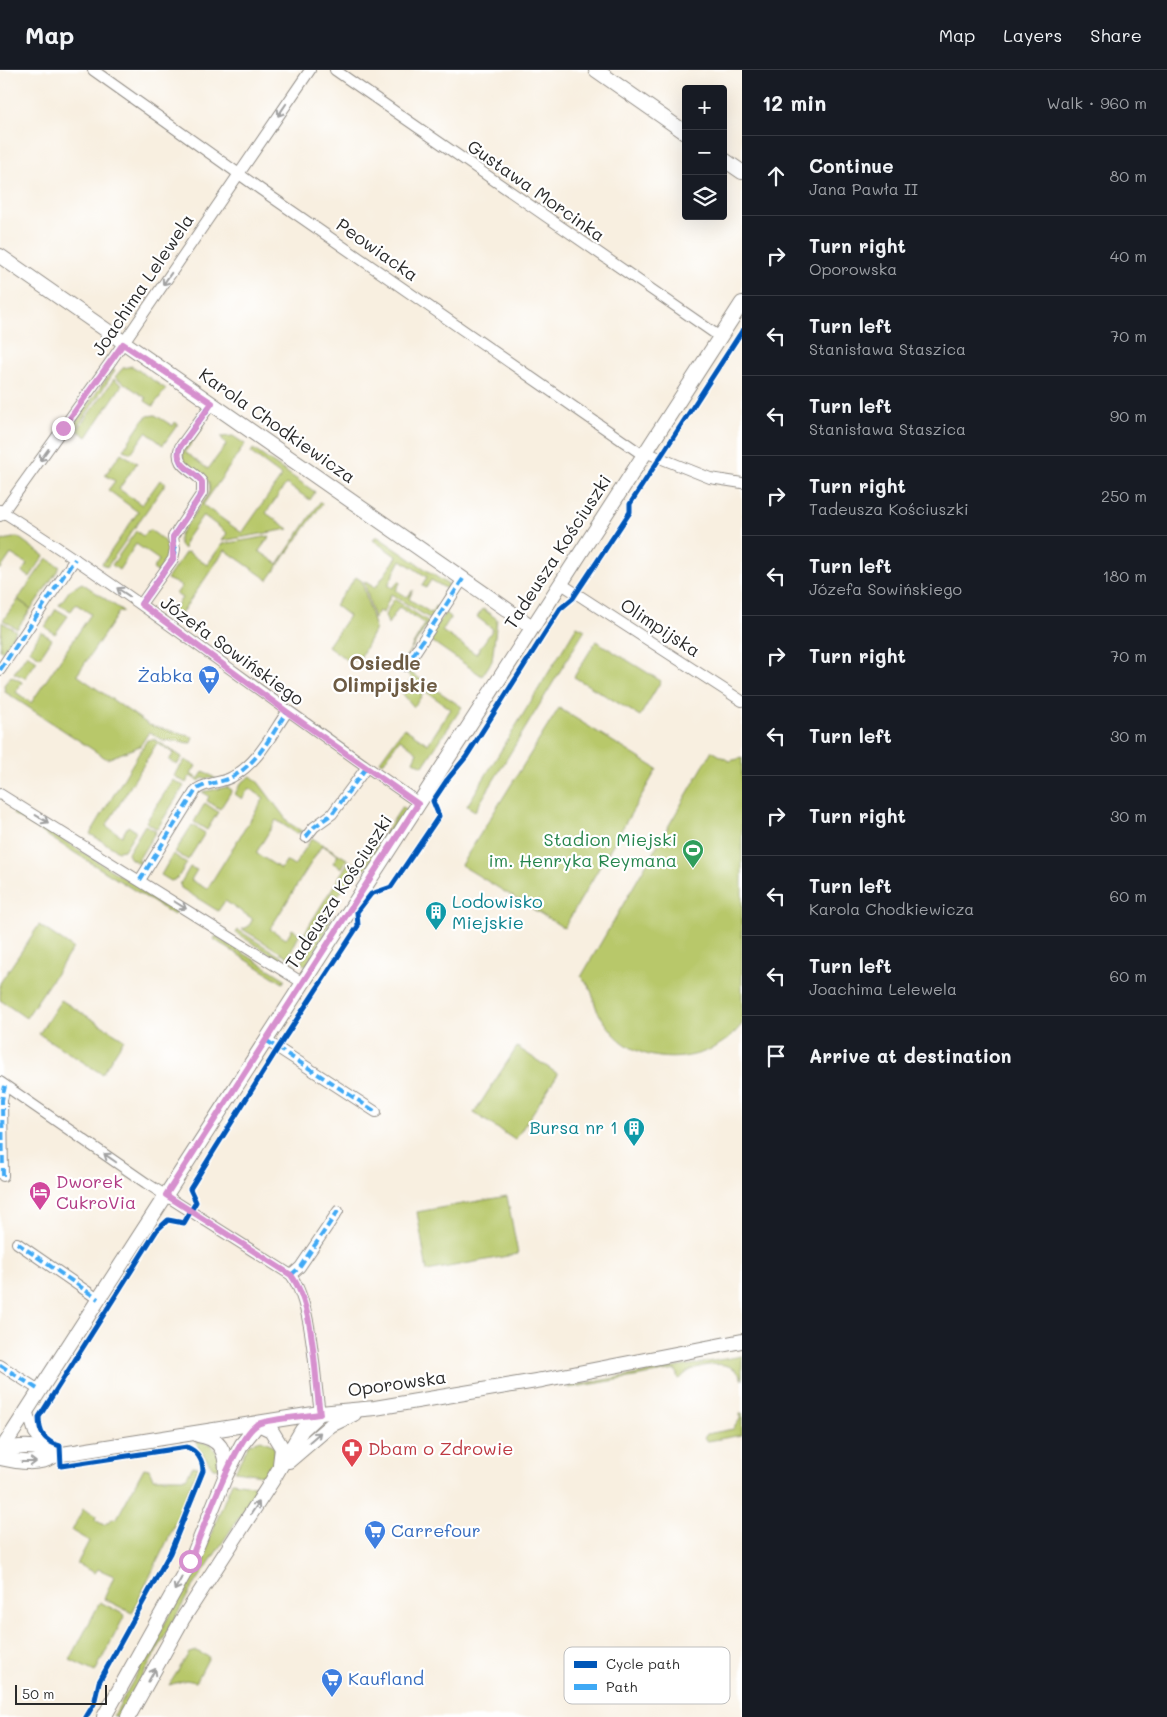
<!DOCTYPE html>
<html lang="en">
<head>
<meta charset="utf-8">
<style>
  :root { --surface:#171b24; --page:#20242c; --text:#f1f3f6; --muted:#9ea1a6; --line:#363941 }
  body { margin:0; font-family:Mali,sans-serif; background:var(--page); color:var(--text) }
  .controls { position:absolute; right:15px; top:15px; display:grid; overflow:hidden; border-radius:5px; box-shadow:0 5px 20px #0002 }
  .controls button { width:45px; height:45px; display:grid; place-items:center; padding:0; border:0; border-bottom:1px solid var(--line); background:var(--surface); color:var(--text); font:25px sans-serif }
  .scale { position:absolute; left:15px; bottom:12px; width:92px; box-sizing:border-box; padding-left:5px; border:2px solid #2b2b2b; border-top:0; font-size:14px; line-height:18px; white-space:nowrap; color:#2b2b2b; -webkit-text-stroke:4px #fff; paint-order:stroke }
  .stop { position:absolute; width:15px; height:15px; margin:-11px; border:4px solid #d690ce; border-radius:50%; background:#fff }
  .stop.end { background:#d690ce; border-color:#fff; box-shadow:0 1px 5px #0008 }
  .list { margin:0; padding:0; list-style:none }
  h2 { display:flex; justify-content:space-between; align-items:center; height:65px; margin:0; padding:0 20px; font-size:21px }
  h2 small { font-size:16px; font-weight:400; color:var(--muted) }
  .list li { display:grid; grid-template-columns:32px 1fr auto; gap:15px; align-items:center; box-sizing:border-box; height:80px; padding:0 20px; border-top:1px solid var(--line) }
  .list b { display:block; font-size:19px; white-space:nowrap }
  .list p { margin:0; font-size:16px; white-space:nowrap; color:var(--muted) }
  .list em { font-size:16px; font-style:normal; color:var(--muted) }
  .icon { flex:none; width:28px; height:28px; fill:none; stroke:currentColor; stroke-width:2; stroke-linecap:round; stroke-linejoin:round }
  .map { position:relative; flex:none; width:742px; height:1647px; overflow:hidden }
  header { display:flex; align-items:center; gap:30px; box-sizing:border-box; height:70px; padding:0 25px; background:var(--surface); border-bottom:1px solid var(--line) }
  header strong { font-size:24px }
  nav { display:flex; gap:28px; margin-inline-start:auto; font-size:18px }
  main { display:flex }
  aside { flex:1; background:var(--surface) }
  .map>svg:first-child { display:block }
  .green { fill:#b8c86a; stroke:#727a4a }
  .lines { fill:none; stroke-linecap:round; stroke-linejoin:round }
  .street-casing { stroke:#928d86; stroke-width:12 }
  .secondary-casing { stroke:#928d86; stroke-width:16 }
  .street { stroke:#fff; stroke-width:10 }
  .secondary { stroke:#fff; stroke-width:14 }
  .quiet { stroke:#3fa9f5; stroke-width:4; stroke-dasharray:8 4; stroke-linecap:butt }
  .cycleway-casing { stroke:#fff; stroke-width:8 }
  .cycleway { stroke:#0057b8; stroke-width:5 }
  .oneway { stroke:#a0a0a0 }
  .route { stroke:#d690ce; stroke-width:6 }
  .labels { text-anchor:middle; stroke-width:4.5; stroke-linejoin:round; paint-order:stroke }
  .street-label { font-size:18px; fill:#2b2b2b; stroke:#fff }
  .shop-label { font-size:18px; fill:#366cbe; stroke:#fff; text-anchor:start }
  .leisure-label { font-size:18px; fill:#27864d; stroke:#fff; text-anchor:end }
  .culture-label { font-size:18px; fill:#0d838f; stroke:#fff; text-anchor:start }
  .hotel-label { font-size:18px; fill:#b23c85; stroke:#fff; text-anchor:start }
  .health-label { font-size:18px; fill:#be3a42; stroke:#fff; text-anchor:start }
  .neighbourhood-label { font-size:19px; font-weight:bold; fill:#6d5b43; stroke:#fff }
  .key { fill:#fff; stroke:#bfbfbf; stroke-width:1 }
  .key-label { font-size:14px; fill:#2b2b2b }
</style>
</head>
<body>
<header>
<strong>Map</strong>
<nav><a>Map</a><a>Layers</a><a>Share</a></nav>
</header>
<main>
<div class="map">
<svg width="742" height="1647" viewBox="0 0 742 1647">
  <rect width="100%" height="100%" fill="#fff"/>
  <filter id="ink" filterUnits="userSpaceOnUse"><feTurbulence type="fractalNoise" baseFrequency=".02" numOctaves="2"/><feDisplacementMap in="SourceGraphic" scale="10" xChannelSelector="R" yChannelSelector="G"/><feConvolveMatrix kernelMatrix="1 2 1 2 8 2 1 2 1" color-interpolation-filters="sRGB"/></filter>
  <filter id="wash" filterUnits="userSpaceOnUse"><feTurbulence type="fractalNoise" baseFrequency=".0096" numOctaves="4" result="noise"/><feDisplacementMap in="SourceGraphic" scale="20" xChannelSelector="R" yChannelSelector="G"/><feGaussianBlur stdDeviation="1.12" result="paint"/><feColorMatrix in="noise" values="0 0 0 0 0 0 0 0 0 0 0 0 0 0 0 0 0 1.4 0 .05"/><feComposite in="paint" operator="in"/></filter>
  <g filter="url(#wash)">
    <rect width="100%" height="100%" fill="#f8efe0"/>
    <!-- green -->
    <g class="green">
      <polygon points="132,296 166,319 153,336 145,331 146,328 115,307 123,298"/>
      <polygon points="113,299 115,301 74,362 70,360"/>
      <polygon points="114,309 122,315 87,367 77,360"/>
      <polygon points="155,345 173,356 175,352 178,354 163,375 146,362 131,383 123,380 144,349 148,346"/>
      <path d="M202,354L203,357L185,382L208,399L226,375L221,367L233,366L245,374L203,435L242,463L282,406L251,383L253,379L315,422L310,430L286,414L266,443L289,459L222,471L227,463L203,445L185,471L184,479C179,475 178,470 180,464L208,425C216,406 193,401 183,389V381Z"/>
      <polygon points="121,383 137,393 119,419 142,435 160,410 166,413 107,497 102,494 138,442 108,420 115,411 105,405"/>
      <polygon points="320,432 322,434 268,510 225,480 178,548 171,543 182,528 176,524 182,516 167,509 185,483 188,482 207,495 222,474 270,466 259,481 278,494"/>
      <path d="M150,460C172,475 173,480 159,503L153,499L159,490L136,474L119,500L112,495L136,461L143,466Z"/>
      <polygon points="18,467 44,486 30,507 22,502 27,494 11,484 0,500 0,475 3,470"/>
      <polygon points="375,467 378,467 453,518 447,527 442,528 447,519 431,510 426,518 422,515 427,507 401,490 388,515 393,518 399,511 400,513 396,520 407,527 413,520 409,529 431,543 436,536 438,541 432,550 391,524 383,543 379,541 374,549 364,511 375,518 397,487 373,470"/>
      <polygon points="47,488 60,497 31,539 18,529"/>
      <polygon points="356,507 362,511 375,559 359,590 347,590 328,576 349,546 335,535"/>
      <polygon points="82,513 123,541 119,542 77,605 149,655 193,667 191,673 163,670 149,662 140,676 107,689 5,622 4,615 11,606 22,612 16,622 31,633 91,544 76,534 71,541 59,535 70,520"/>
      <polygon points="394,529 429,552 406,587 425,554 399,537 388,554 385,545"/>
      <polygon points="18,530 31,539 17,559 3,550"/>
      <polygon points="56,539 68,546 55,564 45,557"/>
      <polygon points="483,539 497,549 492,591 482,606 430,570 408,601 462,637 423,696 413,691 417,682 400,669 383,693 380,691 404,658 428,674 451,639 425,621 414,637 402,623 412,608 406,602 445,543 451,547 442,561 476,584 493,559 477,547"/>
      <polygon points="2,552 16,561 2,582 0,580"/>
      <polygon points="577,556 585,560 475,741 467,736"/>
      <polygon points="41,562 52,569 40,587 29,580"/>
      <polygon points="596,571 661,611 640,646 574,607"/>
      <polygon points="27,584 37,591 25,608 14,603"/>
      <polygon points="559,638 657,699 564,858 461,795"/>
      <polygon points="154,669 182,687 177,695 169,690 174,683 157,673 106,756 122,766 128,756 136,761 124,780 118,781 90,764 147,670"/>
      <path d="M712,681L729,691L742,688V954C714,993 646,1001 613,963C608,956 601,948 597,940C592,927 593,917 581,907Z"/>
      <polygon points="185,690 196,696 191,704 198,709 204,701 216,709 203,708 199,711 190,706 186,713 174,706"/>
      <polygon points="251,706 258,712 289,753 303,762 296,763 276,750 256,783 281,799 286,791 294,796 312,768 347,789 342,798 333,793 338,785 322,775 270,859 286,869 292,859 300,864 288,887 242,859 248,857 253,849 225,831 218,841 181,818 180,814 190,797 197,800 191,810 207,819 264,728 249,718 242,729 235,724 241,713"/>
      <polygon points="173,710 184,716 157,759 146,752"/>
      <polygon points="227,717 232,720 220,739 207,731 209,726 202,722"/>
      <polygon points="205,733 218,742 207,760 194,752"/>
      <polygon points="402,737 406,739 405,743 372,793 358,804"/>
      <polygon points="15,740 177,841 174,845 13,744"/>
      <polygon points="145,755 156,761 138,790 145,795 143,796 130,788 128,783"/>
      <polygon points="192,755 205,763 188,790 175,782"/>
      <polygon points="173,784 187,793 177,809 171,811 161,805"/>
      <polygon points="349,791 358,797 338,826 330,822"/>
      <polygon points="329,823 338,828 336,831 333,829 329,835 332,837 311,869 304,864"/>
      <polygon points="332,844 324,867 306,896 301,892"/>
      <polygon points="39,855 73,878 26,948 0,930 0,913"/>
      <polygon points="238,860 295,895 293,898 236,863"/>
      <polygon points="216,866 285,909 283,913 218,872 214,869"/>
      <polygon points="61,930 124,969 102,1004 39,964"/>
      <polygon points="517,977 558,1004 515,1070 474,1043"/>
      <polygon points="507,1126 518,1184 427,1201 417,1142"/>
      <path d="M742,1286V1310C735,1289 707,1293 691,1300C686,1302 683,1307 678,1309L676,1300L569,1318V1316Z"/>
      <polygon points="740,1343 742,1343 742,1365 708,1371 704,1368 707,1364 733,1359 740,1349"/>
      <path d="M261,1370L273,1375C279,1387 274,1395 268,1406L235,1401L249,1374Z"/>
      <polygon points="197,1371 211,1374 219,1387 220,1398 213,1398 198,1378"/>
      <polygon points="193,1396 198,1397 170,1465 132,1543 104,1529 114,1506 98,1499 95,1503 77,1494 89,1471 72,1461 83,1439 96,1446 95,1450 104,1455 112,1449 117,1448 144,1398 149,1399 153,1408 186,1408"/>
      <polygon points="232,1412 260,1416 189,1523 120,1647 113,1647 203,1484"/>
      <polygon points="100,1532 125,1545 95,1602 70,1590"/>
      <polygon points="196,1581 209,1587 196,1612 186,1610 169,1615 189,1583"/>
    </g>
  </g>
  <g filter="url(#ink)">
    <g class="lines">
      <!-- street casing -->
      <g class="street-casing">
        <g id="street">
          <polyline points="93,0 260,119 643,385"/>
          <polyline points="335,0 720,267"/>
          <polyline points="645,382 710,408 742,413"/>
          <path d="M0,440C144,531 278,637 419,733"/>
          <polyline points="0,446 111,291 310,0"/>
          <polyline points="560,513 742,631"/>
          <path d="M141,534L173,489L175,479L173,467L202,423V412C193,399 173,397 180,377L212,333"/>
          <polyline points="406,596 463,509"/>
          <polyline points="0,600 75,489"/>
          <polyline points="0,724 303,913"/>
          <polyline points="306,767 314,757 332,744 366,698"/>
          <path d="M140,810L196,720C203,713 222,713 232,707C258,693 271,665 287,642"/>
          <polyline points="267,971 376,1042"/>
          <path d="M0,1012L146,1113L291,1205C313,1236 314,1305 320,1343"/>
          <polyline points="3,1106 2,1030 5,1016"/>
          <polyline points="17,1173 98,1229"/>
          <polyline points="291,1205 300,1197 338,1141"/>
          <polyline points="0,1295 39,1320"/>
          <polyline points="27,1340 34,1363 46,1379"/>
        </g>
      </g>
      <!-- secondary casing -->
      <g class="secondary-casing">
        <g id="secondary">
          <polyline points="596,0 686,63"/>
          <polyline points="723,89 742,102"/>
          <polyline points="0,186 532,557"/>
          <polyline points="258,1354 271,1360 282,1378 280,1394"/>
          <path d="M198,1365C220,1368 226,1381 226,1402"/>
          <path d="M1,1381C20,1375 39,1375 56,1385"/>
          <polyline points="0,1382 742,233"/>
          <path d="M0,1388C18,1392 40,1396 56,1385L320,1343L375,1338L542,1310L742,1271"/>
          <polyline points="289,1391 331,1355 354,1344"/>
          <polyline points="104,1647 191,1491 226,1405 242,1374 258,1354"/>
          <polyline points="128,1647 182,1550 272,1411 302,1360 319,1344"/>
        </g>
      </g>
      <!-- street -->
      <use href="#street" class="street"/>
      <!-- secondary -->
      <use href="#secondary" class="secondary"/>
      <!-- quiet -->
      <g class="quiet">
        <path d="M141,534L173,489L175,479L173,467L202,423V412C193,399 173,397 180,377L212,333"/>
        <polyline points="406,596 463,509"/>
        <polyline points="0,600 75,489"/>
        <polyline points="306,767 314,757 332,744 366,698"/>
        <path d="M140,810L196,720C203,713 222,713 232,707C258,693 271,665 287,642"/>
        <polyline points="267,971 376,1042"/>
        <polyline points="3,1106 2,1030 5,1016"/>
        <polyline points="17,1173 98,1229"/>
        <polyline points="291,1205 300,1197 338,1141"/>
        <polyline points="0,1295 39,1320"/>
      </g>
      <!-- cycleway casing -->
      <g class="cycleway-casing">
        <path id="cycleway" d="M86,1647L94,1634L99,1612L170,1483L203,1401C203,1390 197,1381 187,1377L61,1396L60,1376C44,1371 39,1363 39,1347L157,1160L168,1150L184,1153L196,1132L190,1119L278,978L358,856L357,842L371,824L391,817L439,746L433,731L447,710L466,687L560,539L573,528L630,442V434L742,261"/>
      </g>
      <!-- cycleway -->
      <use href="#cycleway" class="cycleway"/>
    </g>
    <!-- one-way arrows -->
    <defs><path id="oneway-shaft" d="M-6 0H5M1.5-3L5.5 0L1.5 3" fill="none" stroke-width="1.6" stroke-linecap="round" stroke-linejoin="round" transform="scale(1.25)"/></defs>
    <g class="oneway">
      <use href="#oneway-shaft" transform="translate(282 40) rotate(124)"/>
      <use href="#oneway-shaft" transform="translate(167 209) rotate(125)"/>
      <use href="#oneway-shaft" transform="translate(44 385) rotate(126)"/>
      <use href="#oneway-shaft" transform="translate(123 522) rotate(-146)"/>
      <use href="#oneway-shaft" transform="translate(42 749) rotate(31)"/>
      <use href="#oneway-shaft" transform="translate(180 835) rotate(32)"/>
      <use href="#oneway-shaft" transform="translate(110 1088) rotate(-145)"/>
      <use href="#oneway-shaft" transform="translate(315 1367) rotate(-41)"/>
      <use href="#oneway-shaft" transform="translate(29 1392)"/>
      <use href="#oneway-shaft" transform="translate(255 1438) rotate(-56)"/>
      <use href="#oneway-shaft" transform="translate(178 1514) rotate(119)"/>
      <use href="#oneway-shaft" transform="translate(152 1605) rotate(-61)"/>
    </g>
  </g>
  <g class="lines" filter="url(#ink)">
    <!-- route -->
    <path class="route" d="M63,358L123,274L212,333L180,377C173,396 193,399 202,412V423L173,467V489L141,534L287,642L418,734L166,1125L291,1205C315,1238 314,1303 320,1344C307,1346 267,1349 258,1354C236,1365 201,1465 190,1491"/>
  </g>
  <!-- icons -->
  <defs>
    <g id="supermarket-pin" transform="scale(1.125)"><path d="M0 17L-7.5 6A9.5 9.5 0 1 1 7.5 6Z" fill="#3f7fe0" stroke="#fff"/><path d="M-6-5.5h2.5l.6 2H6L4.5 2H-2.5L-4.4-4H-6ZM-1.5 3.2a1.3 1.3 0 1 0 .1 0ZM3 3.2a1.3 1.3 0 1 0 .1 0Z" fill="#fff"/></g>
    <g id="stadium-pin" transform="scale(1.125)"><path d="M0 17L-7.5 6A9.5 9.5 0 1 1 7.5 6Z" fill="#2e9e5b" stroke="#fff"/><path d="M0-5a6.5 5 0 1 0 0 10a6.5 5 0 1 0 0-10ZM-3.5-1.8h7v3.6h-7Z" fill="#fff"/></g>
    <g id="building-pin" transform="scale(1.125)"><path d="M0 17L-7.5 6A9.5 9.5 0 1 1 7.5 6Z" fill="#0f9aa8" stroke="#fff"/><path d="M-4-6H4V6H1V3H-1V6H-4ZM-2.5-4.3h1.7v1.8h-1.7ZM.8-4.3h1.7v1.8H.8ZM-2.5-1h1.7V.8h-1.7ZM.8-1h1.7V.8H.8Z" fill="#fff"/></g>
    <g id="hotel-pin" transform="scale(1.125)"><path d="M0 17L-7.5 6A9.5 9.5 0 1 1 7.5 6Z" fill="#d1479c" stroke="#fff"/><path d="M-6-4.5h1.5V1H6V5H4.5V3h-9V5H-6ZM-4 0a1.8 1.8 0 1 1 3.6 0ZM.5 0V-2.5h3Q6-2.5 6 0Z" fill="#fff"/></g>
    <g id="pharmacy-pin" transform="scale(1.125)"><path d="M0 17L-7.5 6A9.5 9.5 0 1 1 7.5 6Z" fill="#e0444e" stroke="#fff"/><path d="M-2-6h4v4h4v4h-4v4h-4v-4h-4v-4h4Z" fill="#fff"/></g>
  </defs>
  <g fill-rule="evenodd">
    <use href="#supermarket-pin" x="209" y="606"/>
    <use href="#stadium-pin" x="693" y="780"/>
    <use href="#building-pin" x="436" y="842"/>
    <use href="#building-pin" x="634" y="1058"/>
    <use href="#hotel-pin" x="40" y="1122"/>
    <use href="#pharmacy-pin" x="352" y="1379"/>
    <use href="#supermarket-pin" x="375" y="1461"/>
    <use href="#supermarket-pin" x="332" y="1609"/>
  </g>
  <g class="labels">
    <!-- street labels -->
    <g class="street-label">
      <text transform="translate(536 121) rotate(35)" y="6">Gustawa Morcinka</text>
      <text transform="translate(377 180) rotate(35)" y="6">Peowiacka</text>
      <text transform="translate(143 215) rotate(-56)" y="6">Joachima Lelewela</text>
      <text transform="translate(277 356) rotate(35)" y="6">Karola Chodkiewicza</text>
      <text transform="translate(558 482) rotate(-57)" y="6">Tadeusza Kościuszki</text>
      <text transform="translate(660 558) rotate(33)" y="6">Olimpijska</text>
      <text transform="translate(232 581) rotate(36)" y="6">Józefa Sowińskiego</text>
      <text transform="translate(339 822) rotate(-57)" y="6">Tadeusza Kościuszki</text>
      <text transform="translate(397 1314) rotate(-8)" y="6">Oporowska</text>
    </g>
    <!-- shop labels -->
    <g class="shop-label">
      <text x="193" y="612" text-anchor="end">Żabka</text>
      <text x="391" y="1467">Carrefour</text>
      <text x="348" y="1615">Kaufland</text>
    </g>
    <!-- leisure labels -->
    <g class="leisure-label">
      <text x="677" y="776">Stadion Miejski<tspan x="677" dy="21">im. Henryka Reymana</tspan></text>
    </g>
    <!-- culture labels -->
    <g class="culture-label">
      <text x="452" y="838">Lodowisko<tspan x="452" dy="21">Miejskie</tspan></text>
      <text x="618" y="1064" text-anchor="end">Bursa nr 1</text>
    </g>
    <!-- hotel labels -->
    <g class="hotel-label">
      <text x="56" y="1118">Dworek<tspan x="56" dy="21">CukroVia</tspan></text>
    </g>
    <!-- health labels -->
    <g class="health-label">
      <text x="368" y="1385">Dbam o Zdrowie</text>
    </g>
    <!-- neighbourhood labels -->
    <g class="neighbourhood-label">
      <text x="385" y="600">Osiedle<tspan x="385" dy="22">Olimpijskie</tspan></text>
    </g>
  </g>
  <!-- legend -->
  <rect x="564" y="1577" width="166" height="57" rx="8" class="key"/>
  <rect x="574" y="1591" width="23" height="7" fill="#0057b8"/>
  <rect x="574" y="1614" width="23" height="6" fill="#3fa9f5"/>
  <g class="key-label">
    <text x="606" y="1599">Cycle path</text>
    <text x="606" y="1622">Path</text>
  </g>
</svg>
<div class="controls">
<button>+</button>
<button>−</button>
<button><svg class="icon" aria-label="layers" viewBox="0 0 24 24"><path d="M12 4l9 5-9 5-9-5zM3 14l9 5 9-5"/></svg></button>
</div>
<div class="scale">50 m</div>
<div class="stop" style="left:190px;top:1491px"></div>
<div class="stop end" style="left:63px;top:358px"></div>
</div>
<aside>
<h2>12 min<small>Walk · 960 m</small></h2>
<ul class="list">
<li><svg class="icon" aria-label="ahead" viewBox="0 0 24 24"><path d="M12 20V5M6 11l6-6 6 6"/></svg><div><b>Continue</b><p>Jana Pawła II</p></div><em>80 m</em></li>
<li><svg class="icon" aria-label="right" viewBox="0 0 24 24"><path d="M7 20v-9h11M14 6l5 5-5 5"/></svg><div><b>Turn right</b><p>Oporowska</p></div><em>40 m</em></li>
<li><svg class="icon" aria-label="left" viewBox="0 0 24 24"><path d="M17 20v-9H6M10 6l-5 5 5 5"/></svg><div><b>Turn left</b><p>Stanisława Staszica</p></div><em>70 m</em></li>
<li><svg class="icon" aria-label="left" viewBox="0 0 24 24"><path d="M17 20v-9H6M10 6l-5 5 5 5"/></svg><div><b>Turn left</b><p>Stanisława Staszica</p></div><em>90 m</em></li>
<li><svg class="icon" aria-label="right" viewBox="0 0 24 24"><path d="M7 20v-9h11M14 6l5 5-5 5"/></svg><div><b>Turn right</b><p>Tadeusza Kościuszki</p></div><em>250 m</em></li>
<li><svg class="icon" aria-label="left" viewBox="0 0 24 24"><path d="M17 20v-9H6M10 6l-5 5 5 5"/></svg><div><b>Turn left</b><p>Józefa Sowińskiego</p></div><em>180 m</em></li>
<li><svg class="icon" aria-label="right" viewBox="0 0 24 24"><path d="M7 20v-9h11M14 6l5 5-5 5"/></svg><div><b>Turn right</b></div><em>70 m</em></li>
<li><svg class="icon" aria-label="left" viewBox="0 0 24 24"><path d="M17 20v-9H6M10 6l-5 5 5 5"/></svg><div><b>Turn left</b></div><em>30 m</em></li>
<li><svg class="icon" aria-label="right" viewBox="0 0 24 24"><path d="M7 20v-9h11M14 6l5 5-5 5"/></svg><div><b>Turn right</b></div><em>30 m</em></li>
<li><svg class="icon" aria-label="left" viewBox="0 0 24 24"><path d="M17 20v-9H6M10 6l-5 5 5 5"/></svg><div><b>Turn left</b><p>Karola Chodkiewicza</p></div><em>60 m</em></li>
<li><svg class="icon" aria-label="left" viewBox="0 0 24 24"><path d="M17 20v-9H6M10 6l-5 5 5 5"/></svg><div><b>Turn left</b><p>Joachima Lelewela</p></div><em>60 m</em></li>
<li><svg class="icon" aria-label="arrive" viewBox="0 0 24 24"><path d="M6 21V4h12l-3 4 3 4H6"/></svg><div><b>Arrive at destination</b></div></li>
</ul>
</aside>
</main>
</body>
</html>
